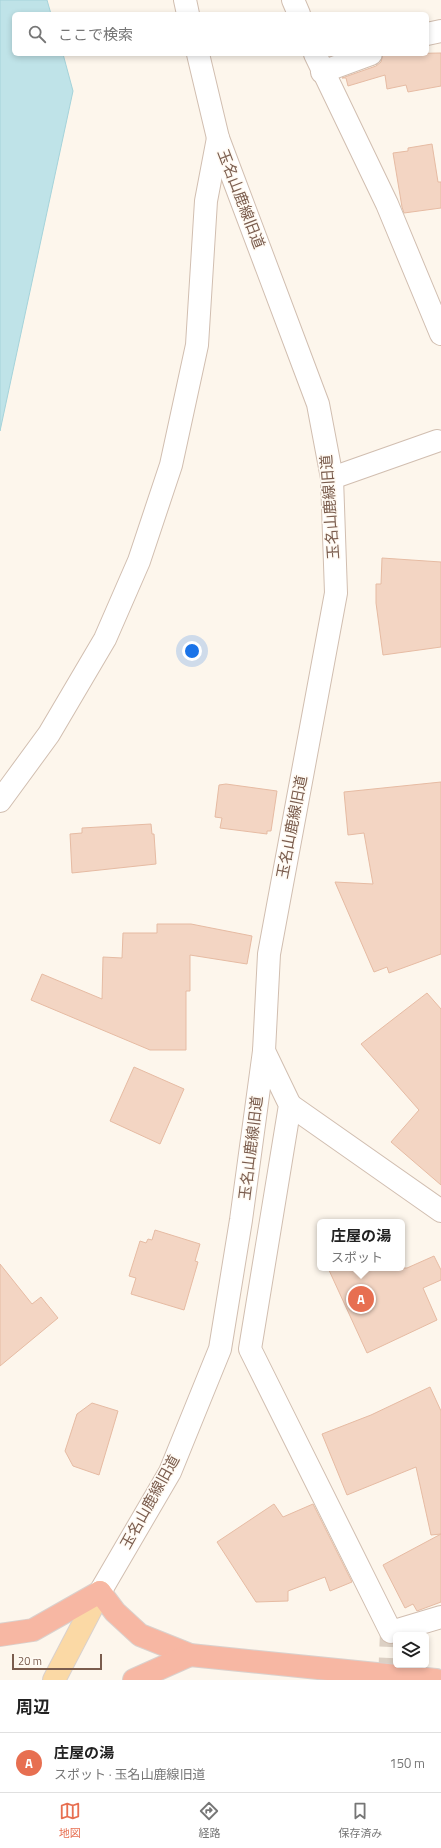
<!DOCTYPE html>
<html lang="ja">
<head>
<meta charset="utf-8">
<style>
  :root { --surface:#fff; --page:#f2f2f2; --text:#222; --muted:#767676; --line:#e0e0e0; --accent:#e76f51 }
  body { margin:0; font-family:"Titillium Web","Noto Sans JP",sans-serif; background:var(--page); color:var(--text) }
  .controls { position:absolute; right:12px; bottom:12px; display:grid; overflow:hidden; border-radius:6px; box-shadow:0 2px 6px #0003 }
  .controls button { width:36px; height:36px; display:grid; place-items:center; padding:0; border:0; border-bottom:1px solid var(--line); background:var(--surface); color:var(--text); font:20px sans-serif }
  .scale { position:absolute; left:12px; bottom:10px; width:90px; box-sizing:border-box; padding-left:4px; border:2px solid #7a5c4d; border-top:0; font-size:11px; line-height:14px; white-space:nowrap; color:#7a5c4d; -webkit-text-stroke:3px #fffaf3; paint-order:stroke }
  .you { position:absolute; left:192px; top:651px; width:14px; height:14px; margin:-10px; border:3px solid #fff; border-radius:50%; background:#1a73e8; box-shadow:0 0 0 6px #1a73e833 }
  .badge { display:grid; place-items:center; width:26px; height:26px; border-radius:50%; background:var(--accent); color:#fff; font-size:13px; font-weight:700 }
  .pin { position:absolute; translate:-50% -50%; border:2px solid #fff; box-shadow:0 1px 4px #0006 }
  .popup { position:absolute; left:317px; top:1219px; width:88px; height:52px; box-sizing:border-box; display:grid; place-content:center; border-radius:6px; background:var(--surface); filter:drop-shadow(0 1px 3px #0005); font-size:13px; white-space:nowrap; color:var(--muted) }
  .popup b { font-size:15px; color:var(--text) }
  .popup::after { content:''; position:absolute; left:50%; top:100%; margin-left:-8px; border:8px solid transparent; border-top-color:var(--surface) }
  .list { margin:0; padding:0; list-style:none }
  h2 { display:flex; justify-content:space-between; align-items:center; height:52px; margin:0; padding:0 16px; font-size:17px }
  h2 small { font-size:13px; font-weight:400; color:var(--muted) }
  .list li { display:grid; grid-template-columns:26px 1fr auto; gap:12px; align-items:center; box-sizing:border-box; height:60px; padding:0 16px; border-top:1px solid var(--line) }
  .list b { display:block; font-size:15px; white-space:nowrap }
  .list p { margin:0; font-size:13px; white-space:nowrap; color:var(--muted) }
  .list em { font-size:13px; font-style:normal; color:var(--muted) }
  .icon { flex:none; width:22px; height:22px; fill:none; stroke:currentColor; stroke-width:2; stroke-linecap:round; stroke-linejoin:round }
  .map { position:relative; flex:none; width:441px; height:1680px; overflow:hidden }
  .search { position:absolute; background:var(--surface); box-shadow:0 2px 6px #0003; left:12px; right:12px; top:12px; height:44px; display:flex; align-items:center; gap:10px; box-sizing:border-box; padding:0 14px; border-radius:6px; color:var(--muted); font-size:15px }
  .sheet { height:112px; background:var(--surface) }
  nav { display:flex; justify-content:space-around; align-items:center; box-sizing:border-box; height:56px; border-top:1px solid var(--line); background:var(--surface); font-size:11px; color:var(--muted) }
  nav a { display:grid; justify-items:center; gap:2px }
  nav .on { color:var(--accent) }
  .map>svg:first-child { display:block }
  .water { fill:#bfe3e8; stroke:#a5d3da }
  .building { fill:#f3d5c3; stroke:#e6bba3 }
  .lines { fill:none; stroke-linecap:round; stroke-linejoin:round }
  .minor-tunnel { stroke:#dcd0c4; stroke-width:22; stroke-dasharray:22 11; stroke-linecap:butt }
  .minor-casing { stroke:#d1beb0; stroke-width:24 }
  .major-casing { stroke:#dad1cd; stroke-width:24 }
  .highway-casing { stroke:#dad1cd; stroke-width:24 }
  .minor { stroke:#fff; stroke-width:22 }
  .major { stroke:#fbd9a5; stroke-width:22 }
  .highway { stroke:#f7b7a3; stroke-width:22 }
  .labels { text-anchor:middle; stroke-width:3; stroke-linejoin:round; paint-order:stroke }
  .street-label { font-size:15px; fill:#7a5c4d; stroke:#fffaf3 }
</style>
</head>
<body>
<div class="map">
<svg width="441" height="1680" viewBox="0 0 441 1680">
  <rect width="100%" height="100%" fill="#fdf6ec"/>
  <!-- water -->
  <polygon class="water" points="0,0 47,0 51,14 14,14 14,54 63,54 73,91 0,431"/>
  <!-- building -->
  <g class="building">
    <polygon points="441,53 441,86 408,92 406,85 387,89 385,75 348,86 346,78 342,78 376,66 381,62 383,54"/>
    <polygon points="432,144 438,182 441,182 441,208 404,213 402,207 393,153 408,151 408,148"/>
    <polygon points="382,558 441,562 441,647 383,655 376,603 376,584 381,584"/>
    <polygon points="441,782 441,954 389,973 387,967 374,972 335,882 373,884 364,833 348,835 344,792"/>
    <polygon points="226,784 277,791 271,831 267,831 267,834 220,828 222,818 215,817 219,785"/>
    <polygon points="151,824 152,834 154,834 156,864 72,873 70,834 82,833 82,828"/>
    <polygon points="157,924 191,924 252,936 247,964 190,955 190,991 186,991 186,1050 150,1050 31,1000 42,974 102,999 103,957 122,958 123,933 157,933"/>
    <polygon points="427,993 441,1009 441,1185 391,1142 419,1110 361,1044"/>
    <polygon points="134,1067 184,1089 160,1144 110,1121"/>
    <polygon points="155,1230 200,1244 195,1261 198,1262 184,1310 131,1294 136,1278 129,1276 140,1241 146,1243 148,1239 152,1240"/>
    <polygon points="434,1256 441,1270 441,1280 423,1288 437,1320 367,1353 328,1268 407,1268"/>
    <polygon points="0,1264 32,1304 41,1297 58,1318 0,1366"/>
    <polygon points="430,1387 441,1411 441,1534 431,1535 416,1467 347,1495 322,1434 371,1415"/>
    <polygon points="92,1403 118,1411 99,1475 73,1466 65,1451 77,1414"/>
    <polygon points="274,1504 283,1517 313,1504 352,1582 330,1591 325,1577 288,1591 288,1601 256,1602 217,1542"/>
    <polygon points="441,1534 441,1602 417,1611 413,1604 405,1608 383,1565"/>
  </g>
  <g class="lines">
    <!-- minor-tunnel -->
    <polyline class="minor-tunnel" points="389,1680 391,1632"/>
    <!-- minor casing -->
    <g class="minor-casing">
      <g id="minor">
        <polyline points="185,0 188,14"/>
        <polyline points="293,0 299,14"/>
        <polyline points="427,34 441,31"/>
        <polyline points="315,54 387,204 441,334"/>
        <polyline points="322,72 371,54"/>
        <polyline points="332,478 437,441"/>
        <polyline points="0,801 49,734 105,639 139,561 171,465 197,345 206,201 218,138"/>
        <polyline points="264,1051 290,1105 250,1349 391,1632 441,1617"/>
        <polyline points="290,1105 441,1211"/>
        <polyline points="100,1592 170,1472 220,1349 241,1220 264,1051 269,954 336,593 332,478 318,404 218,138 198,54"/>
      </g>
    </g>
    <!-- major casing -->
    <g class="major-casing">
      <polyline id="major" points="54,1680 100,1592"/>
    </g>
    <!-- highway casing -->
    <g class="highway-casing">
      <g id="highway">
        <polyline points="0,1635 33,1630 100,1592 115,1612 140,1635 190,1655 436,1680"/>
        <polyline points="134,1680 190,1655"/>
      </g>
    </g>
    <!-- minor -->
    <use href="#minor" class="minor"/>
    <!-- major -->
    <use href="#major" class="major"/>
    <!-- highway -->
    <use href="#highway" class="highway"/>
  </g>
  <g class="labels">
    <!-- street labels -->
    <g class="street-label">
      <text transform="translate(241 199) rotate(69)" y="5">玉名山鹿線旧道</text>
      <text transform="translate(330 507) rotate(-94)" y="5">玉名山鹿線旧道</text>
      <text transform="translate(292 827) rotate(-79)" y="5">玉名山鹿線旧道</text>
      <text transform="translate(251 1148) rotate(-83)" y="5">玉名山鹿線旧道</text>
      <text transform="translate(150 1502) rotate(-61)" y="5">玉名山鹿線旧道</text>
    </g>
  </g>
</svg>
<div class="controls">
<button><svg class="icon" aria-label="layers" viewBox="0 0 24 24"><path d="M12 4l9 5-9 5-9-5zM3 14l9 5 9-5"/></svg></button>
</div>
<div class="scale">20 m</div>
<div class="you"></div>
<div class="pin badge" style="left:361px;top:1299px">A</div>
<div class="popup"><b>庄屋の湯</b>スポット</div>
<div class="search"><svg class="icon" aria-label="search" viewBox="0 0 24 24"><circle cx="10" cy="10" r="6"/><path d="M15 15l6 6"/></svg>ここで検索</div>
</div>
<section class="sheet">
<h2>周辺<small></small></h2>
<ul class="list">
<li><span class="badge">A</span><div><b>庄屋の湯</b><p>スポット · 玉名山鹿線旧道</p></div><em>150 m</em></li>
</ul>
</section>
<nav>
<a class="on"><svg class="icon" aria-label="map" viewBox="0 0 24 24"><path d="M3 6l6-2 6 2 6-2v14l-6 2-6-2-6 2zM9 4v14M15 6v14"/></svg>地図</a>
<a><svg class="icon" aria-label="directions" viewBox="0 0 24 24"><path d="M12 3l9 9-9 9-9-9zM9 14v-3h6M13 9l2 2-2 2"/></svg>経路</a>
<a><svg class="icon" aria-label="saved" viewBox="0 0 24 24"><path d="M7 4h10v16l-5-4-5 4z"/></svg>保存済み</a>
</nav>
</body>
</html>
